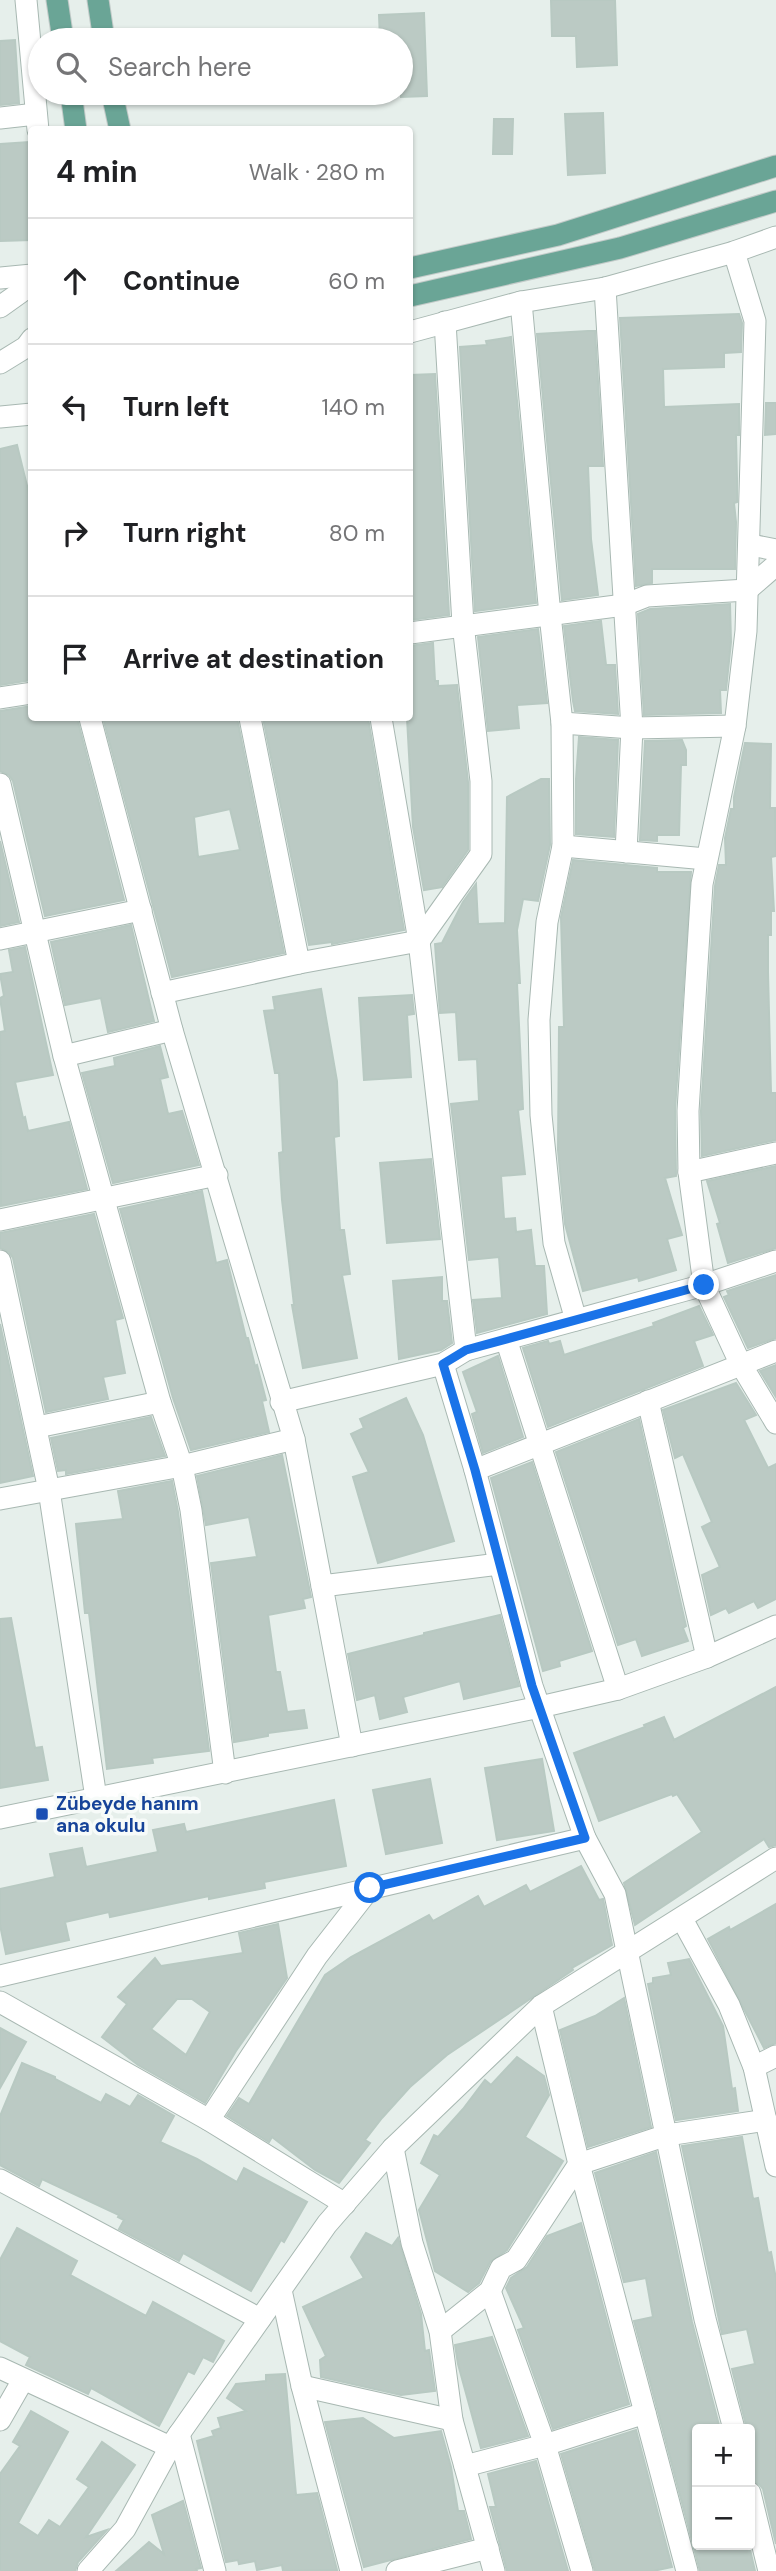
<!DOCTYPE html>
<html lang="en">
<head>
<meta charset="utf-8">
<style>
  :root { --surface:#fff; --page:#f6f6f6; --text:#202124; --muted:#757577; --line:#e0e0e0 }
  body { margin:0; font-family:"DM Sans",sans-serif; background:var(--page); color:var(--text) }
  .controls { position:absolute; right:21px; bottom:21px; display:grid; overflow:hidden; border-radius:7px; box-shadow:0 2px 5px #0004 }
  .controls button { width:63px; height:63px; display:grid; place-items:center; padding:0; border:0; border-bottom:2px solid var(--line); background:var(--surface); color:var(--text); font:35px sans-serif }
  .stop { position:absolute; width:21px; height:21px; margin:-16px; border:5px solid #1a73e8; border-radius:50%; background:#fff }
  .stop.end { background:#1a73e8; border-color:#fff; box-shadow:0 2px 7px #0008 }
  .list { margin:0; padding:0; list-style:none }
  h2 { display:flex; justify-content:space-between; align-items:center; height:91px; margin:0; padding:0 28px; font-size:30px }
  h2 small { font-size:23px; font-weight:400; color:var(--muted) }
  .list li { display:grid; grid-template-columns:46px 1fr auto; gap:21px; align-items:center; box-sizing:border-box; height:126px; padding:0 28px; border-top:2px solid var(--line) }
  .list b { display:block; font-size:26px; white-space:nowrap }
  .list em { font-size:23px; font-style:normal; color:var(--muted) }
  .icon { flex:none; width:38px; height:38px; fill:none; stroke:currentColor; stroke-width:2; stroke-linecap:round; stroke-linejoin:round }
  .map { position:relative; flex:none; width:776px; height:2571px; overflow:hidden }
  .search { position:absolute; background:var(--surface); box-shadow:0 2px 5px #0004; left:28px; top:28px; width:385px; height:77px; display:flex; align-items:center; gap:18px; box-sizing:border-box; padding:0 24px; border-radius:38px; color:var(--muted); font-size:26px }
  .panel { position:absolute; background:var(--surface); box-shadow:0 2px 5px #0004; left:28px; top:126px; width:385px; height:595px; border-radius:7px }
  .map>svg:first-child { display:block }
  .building { fill:#bbcac4; stroke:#b8c9c2; stroke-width:2; fill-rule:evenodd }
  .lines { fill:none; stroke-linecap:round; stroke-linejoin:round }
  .minor-casing { stroke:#a8b8b2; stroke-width:23 }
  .major-casing { stroke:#c2cac8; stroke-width:23 }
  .minor { stroke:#fff; stroke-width:21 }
  .major { stroke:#6aa596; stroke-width:21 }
  .route { stroke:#1a73e8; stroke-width:9 }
  .transit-dot { fill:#1a4fb4; stroke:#f7fbf9; stroke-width:2.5 }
  .labels { text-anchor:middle; stroke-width:7; stroke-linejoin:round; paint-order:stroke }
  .transit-label { font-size:19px; font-weight:bold; fill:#164399; stroke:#f7fbf9; text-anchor:start }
</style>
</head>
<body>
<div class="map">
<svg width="776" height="2571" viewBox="0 0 776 2571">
  <rect width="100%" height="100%" fill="#e6efeb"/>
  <!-- building -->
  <g class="building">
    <polygon points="551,0 615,0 617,65 577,67 576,36 552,36"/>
    <polygon points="424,13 427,96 401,97 401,40 380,40 379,15"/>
    <polygon points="15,40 19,103 0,105 0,41"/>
    <polygon points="603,113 605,173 568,175 565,114"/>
    <polygon points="494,119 513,119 512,154 493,154"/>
    <polygon points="29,142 31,181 27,181 31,240 0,241 0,144"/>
    <polygon points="739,314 742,323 741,352 724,353 724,367 663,369 664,407 739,404 739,435 736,435 737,479 737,502 734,503 736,522 735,569 652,569 652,583 636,586 620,318"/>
    <polygon points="588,331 595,331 603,466 588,466 591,539 598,595 562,600 537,334"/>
    <polygon points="511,337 536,603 475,611 460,347 487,345 486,341"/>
    <polygon points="435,374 449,615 410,620 410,375"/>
    <polygon points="766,403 776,403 776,434 765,435"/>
    <polygon points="17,445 32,506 32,680 0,685 0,449"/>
    <polygon points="730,604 731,642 726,690 720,690 721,713 644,715 638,614 650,609"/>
    <polygon points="601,621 606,665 615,665 618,714 575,711 573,701 564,626"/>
    <polygon points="538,629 547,703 517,705 519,728 488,731 478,637"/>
    <polygon points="433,643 435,681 438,681 438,686 457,685 468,782 468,850 442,887 424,890 413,827 407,718 410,718 410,646"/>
    <polygon points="32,706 32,718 77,718 124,900 45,916 13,781 9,775 0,771 0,711"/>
    <path d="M103,718H237L284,953L172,977ZM230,809L240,850L198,857L194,817Z"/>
    <polygon points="263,718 368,718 404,930 332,944 332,942 309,945"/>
    <polygon points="579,737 618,740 614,837 576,834 576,779"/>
    <polygon points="682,740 686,750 686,765 681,765 679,835 657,835 657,841 640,840 645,741"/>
    <polygon points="745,743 771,744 770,808 775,808 776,856 771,857 774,911 771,911 771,935 768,935 768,972 771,1093 776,1093 776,1140 702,1156 701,1111 715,886 719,865 726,865 725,838 731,809 734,809 734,797"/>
    <polygon points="541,779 549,779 550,845 538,901 523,899 517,930 520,983 517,983 523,1109 518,1110 525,1174 501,1176 504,1219 515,1218 516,1232 531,1230 535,1266 544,1266 547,1314 477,1333 473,1300 502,1298 499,1257 469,1260 451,1104 479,1101 477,1059 459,1060 456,1012 440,1013 435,944 442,943 463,902 476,884 478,924 505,923 507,797"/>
    <polygon points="0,841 19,922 0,926"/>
    <polygon points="573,860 657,868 657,872 691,872 675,1110 676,1176 665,1178 682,1235 667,1239 676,1270 639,1281 638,1277 583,1291 565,1224 558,1150 559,1027 564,1027 561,917"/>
    <polygon points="131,925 154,1021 108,1032 101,998 65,1005 51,942"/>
    <polygon points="25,947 53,1075 15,1082 23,1118 25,1117 28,1131 69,1122 87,1189 1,1206 0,1032 5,1031 0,998 4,996 0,974 13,972 9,950"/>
    <polygon points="321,989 337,1081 339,1136 334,1137 340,1230 344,1230 350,1274 342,1275 357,1358 303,1368 292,1305 294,1305 282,1200 279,1153 283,1152 279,1073 275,1073 264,1011 275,1010 273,997"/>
    <polygon points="412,995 414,1014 407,1015 411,1077 364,1080 359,998"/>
    <polygon points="160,1046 168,1077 160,1079 168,1114 182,1111 199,1165 113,1183 82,1073 115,1066 114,1058"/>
    <polygon points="431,1159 440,1239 387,1243 380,1163"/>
    <polygon points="776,1166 776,1248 728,1263 717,1224 720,1223 707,1181"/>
    <polygon points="202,1191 216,1263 227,1260 246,1338 248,1338 255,1366 257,1365 266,1400 262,1401 269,1432 191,1450 173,1398 120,1209"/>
    <polygon points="94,1214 123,1318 115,1320 125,1373 103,1377 108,1399 46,1412 13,1258 9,1252 0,1248 0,1233"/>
    <polygon points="776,1275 776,1338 748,1348 724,1297 729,1295 727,1291"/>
    <polygon points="442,1277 442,1301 447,1301 452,1343 441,1350 399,1359 393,1281"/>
    <polygon points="699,1306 713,1335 694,1341 703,1366 548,1427 523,1348 548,1341 549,1344 560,1341 564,1355 654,1326 653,1323"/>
    <polygon points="0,1324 33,1476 0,1483"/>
    <polygon points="498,1356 523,1437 483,1453 472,1414 477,1412 463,1372"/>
    <polygon points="776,1365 776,1397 760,1371"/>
    <polygon points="736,1383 756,1415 744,1420 768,1468 776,1464 776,1599 758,1608 754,1601 729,1613 726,1608 711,1615 702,1575 720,1567 702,1527 712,1522 683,1454 675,1458 663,1410"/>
    <polygon points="406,1398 423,1435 454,1541 378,1563 353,1477 369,1472 351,1434 364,1428 360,1419"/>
    <polygon points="151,1417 165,1456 66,1474 66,1470 58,1471 51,1438"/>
    <polygon points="639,1419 686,1626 683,1628 688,1641 642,1656 636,1639 618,1645 556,1452"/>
    <polygon points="282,1455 311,1597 303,1599 305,1608 268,1615 276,1672 280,1672 287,1712 304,1710 307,1728 268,1733 268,1736 234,1742 211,1563 257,1557 249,1517 206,1525 197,1476"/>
    <polygon points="532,1462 592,1651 559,1661 560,1666 543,1671 491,1478"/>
    <polygon points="172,1481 178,1512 209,1751 152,1758 153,1763 107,1769 89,1613 85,1613 76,1524 123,1519 118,1491"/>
    <polygon points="500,1615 519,1686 464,1699 460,1681 403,1697 407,1712 380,1719 375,1695 357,1700 348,1654 424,1635 424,1633"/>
    <polygon points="11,1618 35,1748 42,1747 48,1780 0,1788 0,1619"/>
    <polygon points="776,1687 776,1845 769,1847 764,1839 635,1925 624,1883 702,1832 677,1794 673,1796 672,1794 599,1821 574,1753 645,1727 644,1725 664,1717 674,1740"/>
    <polygon points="542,1759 554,1831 497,1840 485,1768"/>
    <polygon points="430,1779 442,1843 386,1854 373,1790"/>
    <polygon points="334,1800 346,1866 264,1882 265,1888 209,1899 209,1896 110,1917 109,1912 65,1922 69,1940 6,1954 0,1925 0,1889 55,1877 50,1854 82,1848 86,1867 158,1852 153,1830 184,1824 186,1832"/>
    <polygon points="581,1866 599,1900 603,1899 612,1945 572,1968 573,1970 447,2055 410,2087 382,2118 365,2140 370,2143 339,2183 315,2170 272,2137 269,2142 227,2116 239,2098 249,2104 325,1975 351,1957 429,1915 433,1921 478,1896 484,1907 526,1885 530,1892"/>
    <polygon points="776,1904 776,2043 764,2048 708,1939 729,1927 730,1930"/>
    <path d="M278,1924L287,1978L236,2051L205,2103L138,2065L102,2037L127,2004L118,1997L155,1958L161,1966L243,1953L239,1933ZM177,1999H192L210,2012L186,2055L151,2029Z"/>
    <polygon points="689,1959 723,2026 732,2089 735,2088 738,2111 676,2120 648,1984 653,1983 653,1978 671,1975 668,1963"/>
    <polygon points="624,1998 651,2127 588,2147 560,2030 595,2016"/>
    <polygon points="0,2028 26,2042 0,2088"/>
    <polygon points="517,2057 544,2076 549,2095 525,2137 563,2161 507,2250 490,2262 479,2283 468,2292 435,2271 419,2210 440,2175 421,2163 434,2135 438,2137 463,2109 485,2080 491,2085"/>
    <polygon points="22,2063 55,2077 55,2079 101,2103 106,2094 130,2107 138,2095 174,2116 160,2142 197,2159 237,2182 244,2168 307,2202 284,2242 281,2240 251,2291 183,2253 179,2261 119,2229 124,2220 118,2217 119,2215 42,2179 39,2186 0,2165 0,2116"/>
    <polygon points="742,2137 753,2199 758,2198 768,2253 771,2252 776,2279 776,2544 763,2489 759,2484 750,2480 750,2429 747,2429 732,2369 755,2364 747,2329 722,2334 682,2146"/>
    <polygon points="656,2152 692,2322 720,2429 697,2429 697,2545 749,2545 755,2571 700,2571 634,2321 653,2317 646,2278 624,2282 595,2173"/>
    <polygon points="581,2223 629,2404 553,2429 518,2330 524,2328 506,2288 511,2278 527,2267 547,2236"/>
    <polygon points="17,2228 77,2261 70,2275 146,2316 153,2302 224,2341 213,2362 203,2357 194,2374 188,2371 159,2426 91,2388 88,2394 26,2365 30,2357 0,2341 0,2260"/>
    <polygon points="366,2233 392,2246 398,2238 421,2314 425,2351 429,2350 435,2391 401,2395 321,2377 320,2360 326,2356 303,2307 364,2278 351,2257"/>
    <polygon points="492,2337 528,2436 481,2448 458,2364 455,2345"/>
    <polygon points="285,2374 296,2495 317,2493 337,2570 283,2571 282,2565 257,2570 255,2561 239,2564 238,2560 226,2562 197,2441 214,2436 212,2431 221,2428 218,2418 246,2411 227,2398 236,2384 266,2381 266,2375"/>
    <polygon points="31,2411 68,2432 18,2523 38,2536 49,2520 60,2527 89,2487 77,2479 102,2442 135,2465 86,2537 107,2530 78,2562 75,2571 0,2571 0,2474 20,2446 13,2442"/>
    <polygon points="363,2418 394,2438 441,2431 451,2467 458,2511 464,2511 471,2539 364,2567 325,2422"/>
    <polygon points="636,2430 672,2567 653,2571 595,2571 561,2454"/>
    <polygon points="536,2461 568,2571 507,2571 490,2507 496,2507 488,2474"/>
    <polygon points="183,2501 201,2568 196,2569 197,2571 116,2571 149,2542 164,2554 152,2515"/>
  </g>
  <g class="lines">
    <!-- minor casing -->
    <g class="minor-casing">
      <g id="minor">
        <polyline points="26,0 38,130"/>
        <polyline points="0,118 36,114"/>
        <polyline points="734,252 755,321 746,631 735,726 702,884 688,1111 689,1172 704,1285 740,1363 776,1423"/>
        <polyline points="0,278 32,275"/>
        <polyline points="605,288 632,728 626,852"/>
        <polyline points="521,302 550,615 562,723 563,846 547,922 539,1020 541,1115 554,1243 576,1320"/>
        <polyline points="0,307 21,292 32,276"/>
        <polyline points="410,332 521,302 605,288 734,252 776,237"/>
        <polyline points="0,363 26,347 32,339"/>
        <polyline points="0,417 32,414"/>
        <polyline points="751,545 776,550"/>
        <polyline points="410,633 624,605 647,596 747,590 776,565"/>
        <polyline points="0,698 32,693"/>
        <polyline points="90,718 172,1030 294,1439 322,1586 499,1564"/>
        <polyline points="250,718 299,963"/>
        <polyline points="381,718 419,941 466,1350"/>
        <polyline points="562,723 632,728 735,726"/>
        <polyline points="0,784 64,1056 160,1402 182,1466 191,1510 225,1773"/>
        <polyline points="563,846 706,859"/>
        <polyline points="0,939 141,910"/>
        <polyline points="162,993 299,963 419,941 481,854 481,781 463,624 445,322"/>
        <polyline points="64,1056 172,1030"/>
        <polyline points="689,1172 776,1153"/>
        <polyline points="0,1220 217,1175"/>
        <polyline points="0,1261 49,1490 96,1798"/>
        <polyline points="506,1339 618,1689"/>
        <polyline points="648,1401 707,1657"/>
        <polyline points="281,1402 443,1364 466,1350 704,1285 776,1261"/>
        <polyline points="37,1427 160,1402"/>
        <polyline points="475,1470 776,1351"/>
        <polyline points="0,1499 182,1466 294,1439"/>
        <polyline points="322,1586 352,1746"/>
        <polyline points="0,1818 540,1707 618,1689 707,1657 776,1626"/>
        <polyline points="585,1838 615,1894 705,2319 734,2429"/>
        <polyline points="682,1919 729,2005 754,2067 776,2166"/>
        <polyline points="0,1976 585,1838 532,1686 475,1470 443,1364"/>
        <polyline points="0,2002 209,2120 345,2204"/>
        <polyline points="541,2006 579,2164 687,2571"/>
        <polyline points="754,2067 776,2056"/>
        <polyline points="209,2120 317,1956 370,1888"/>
        <polyline points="393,2148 412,2243 440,2331 452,2420 494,2571"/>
        <polyline points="0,2180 260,2319"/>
        <polyline points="281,2290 302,2386 351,2571"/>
        <polyline points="490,2291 545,2445 582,2571"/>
        <polyline points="440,2331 490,2291 501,2268 516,2260 579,2164 667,2135 766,2120"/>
        <polyline points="0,2368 170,2447"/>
        <polyline points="302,2386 452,2420"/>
        <polyline points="0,2420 23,2380"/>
        <polyline points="179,2434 215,2571"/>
        <polyline points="465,2466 545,2445 645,2413"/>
        <polyline points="750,2493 769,2571"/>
        <polyline points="88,2571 125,2529 170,2447 327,2224 393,2148 541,2006 776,1858"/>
        <polyline points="397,2571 488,2548"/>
      </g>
    </g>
    <!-- major casing -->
    <g class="major-casing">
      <g id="major">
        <polyline points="57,0 63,40"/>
        <polyline points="98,0 104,40"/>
        <polyline points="71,93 76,130"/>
        <polyline points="112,93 120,130"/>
        <polyline points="410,268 558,235 776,166"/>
        <polyline points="410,296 620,248 776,201"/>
      </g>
    </g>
    <!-- minor -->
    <use href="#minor" class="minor"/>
    <!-- major -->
    <use href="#major" class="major"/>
  </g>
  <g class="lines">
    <!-- route -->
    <polyline class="route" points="370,1888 585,1838 532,1686 475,1470 443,1364 466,1350 704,1285"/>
  </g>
  <!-- markers -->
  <rect class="transit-dot" x="35" y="1807" width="14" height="14" rx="3.5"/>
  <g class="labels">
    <!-- transit labels -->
    <g class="transit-label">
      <text x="56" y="1810">Zübeyde hanım<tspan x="56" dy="22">ana okulu</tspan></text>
    </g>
  </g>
</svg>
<div class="controls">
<button>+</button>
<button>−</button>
</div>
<div class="stop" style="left:370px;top:1888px"></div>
<div class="stop end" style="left:704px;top:1285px"></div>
<div class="search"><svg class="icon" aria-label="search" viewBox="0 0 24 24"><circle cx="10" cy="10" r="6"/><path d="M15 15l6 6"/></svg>Search here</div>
<section class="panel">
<h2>4 min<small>Walk · 280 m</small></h2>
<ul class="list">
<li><svg class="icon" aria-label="ahead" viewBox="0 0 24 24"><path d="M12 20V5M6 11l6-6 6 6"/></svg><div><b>Continue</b></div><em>60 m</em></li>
<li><svg class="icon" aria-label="left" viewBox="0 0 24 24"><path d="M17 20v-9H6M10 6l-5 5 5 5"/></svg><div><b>Turn left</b></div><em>140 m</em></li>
<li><svg class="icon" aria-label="right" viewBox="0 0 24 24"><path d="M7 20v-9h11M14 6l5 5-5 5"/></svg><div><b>Turn right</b></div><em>80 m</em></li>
<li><svg class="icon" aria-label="arrive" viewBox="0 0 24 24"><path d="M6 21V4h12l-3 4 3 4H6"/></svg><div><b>Arrive at destination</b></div></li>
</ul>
</section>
</div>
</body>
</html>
